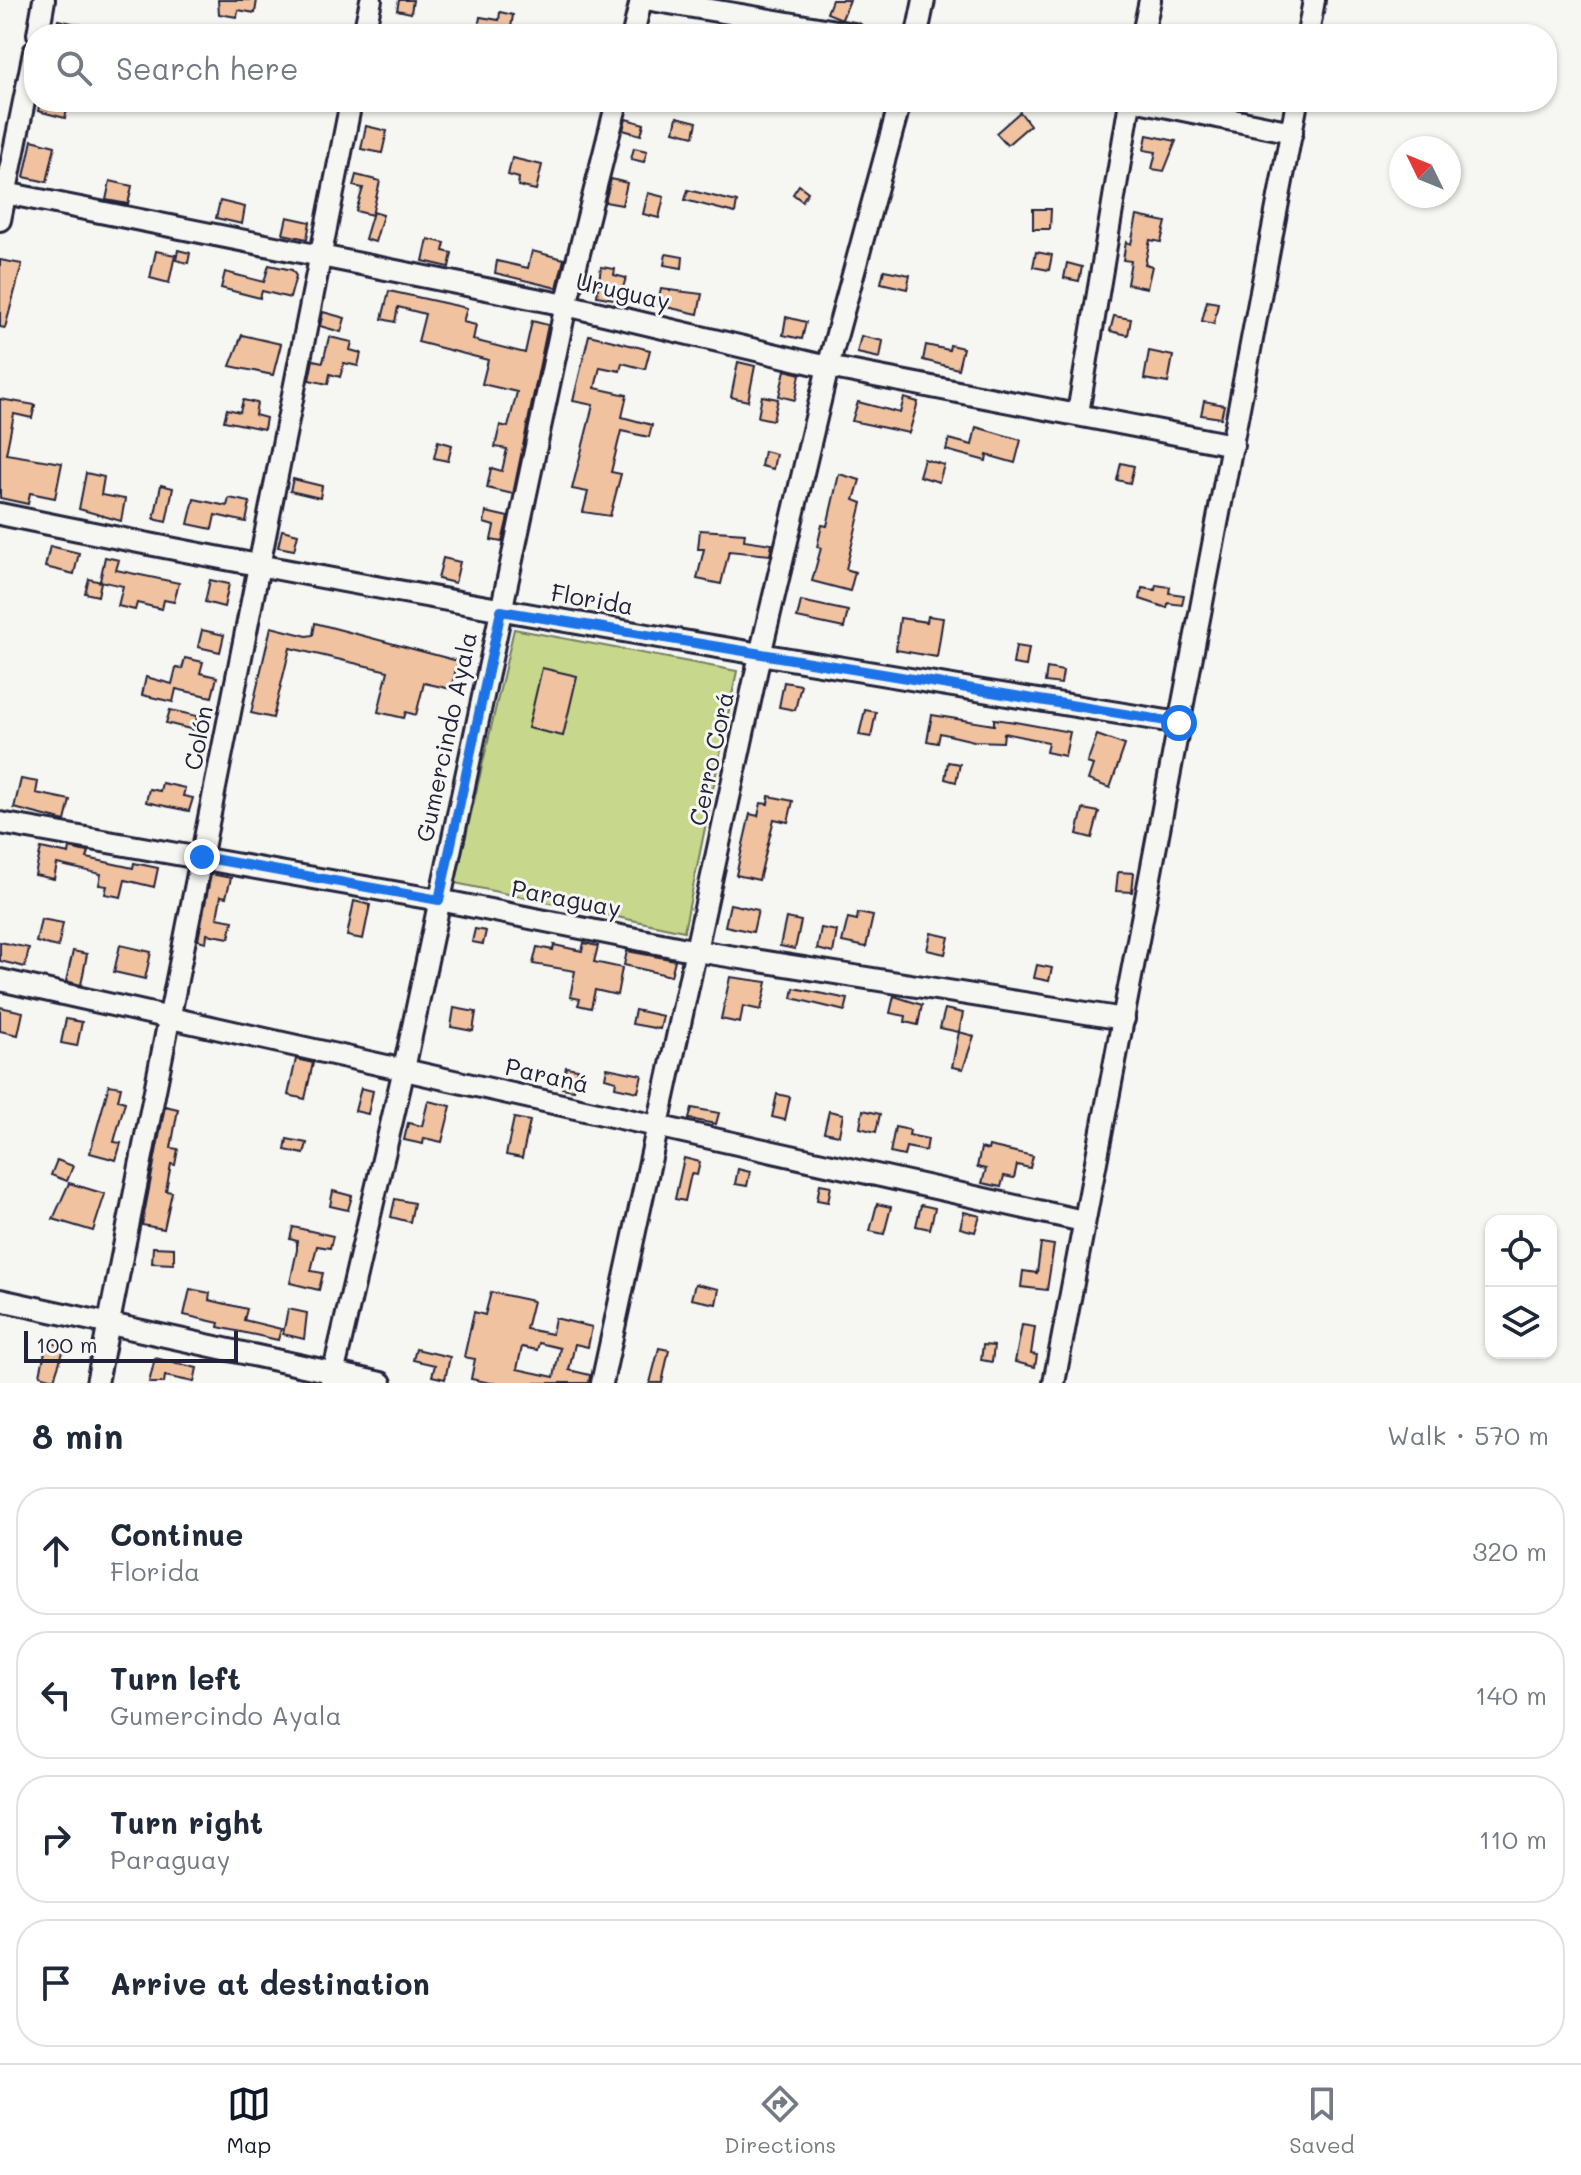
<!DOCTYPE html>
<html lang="en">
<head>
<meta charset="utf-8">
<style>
  :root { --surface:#fff; --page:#f6f6f7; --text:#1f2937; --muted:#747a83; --line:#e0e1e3; --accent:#111827 }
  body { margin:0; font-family:Mali,sans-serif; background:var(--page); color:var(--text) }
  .controls { position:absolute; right:24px; bottom:24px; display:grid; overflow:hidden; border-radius:16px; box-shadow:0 2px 6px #0004 }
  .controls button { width:72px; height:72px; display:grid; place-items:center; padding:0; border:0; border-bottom:2px solid var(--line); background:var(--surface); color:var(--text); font:40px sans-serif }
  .compass { position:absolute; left:1389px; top:136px; width:72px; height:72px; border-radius:50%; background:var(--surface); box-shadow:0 2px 6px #0004; rotate:313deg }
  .scale { position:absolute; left:24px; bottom:20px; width:214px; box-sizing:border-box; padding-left:8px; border:4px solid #22223b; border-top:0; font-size:22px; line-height:28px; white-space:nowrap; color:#22223b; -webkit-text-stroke:6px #f6f6f2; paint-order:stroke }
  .stop { position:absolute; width:24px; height:24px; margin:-18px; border:6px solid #1a73e8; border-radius:50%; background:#fff }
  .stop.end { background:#1a73e8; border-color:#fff; box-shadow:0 2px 8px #0008 }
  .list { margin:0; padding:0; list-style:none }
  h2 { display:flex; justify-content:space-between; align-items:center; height:104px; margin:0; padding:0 32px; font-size:34px }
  h2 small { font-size:26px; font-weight:400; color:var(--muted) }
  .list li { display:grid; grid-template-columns:52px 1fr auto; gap:24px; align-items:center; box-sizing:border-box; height:128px; margin:0 16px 16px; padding:0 16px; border:2px solid var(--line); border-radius:32px }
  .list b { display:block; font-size:30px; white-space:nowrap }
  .list p { margin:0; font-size:26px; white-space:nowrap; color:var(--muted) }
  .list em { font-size:26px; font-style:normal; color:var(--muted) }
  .icon { flex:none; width:44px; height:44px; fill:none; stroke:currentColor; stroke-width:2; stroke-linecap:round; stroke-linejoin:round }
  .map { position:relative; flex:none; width:1581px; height:1383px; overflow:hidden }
  .search { position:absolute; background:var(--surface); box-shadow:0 2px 6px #0004; left:24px; right:24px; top:24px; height:88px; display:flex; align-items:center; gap:20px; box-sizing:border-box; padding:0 28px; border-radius:32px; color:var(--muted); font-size:30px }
  .sheet { height:680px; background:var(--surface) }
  nav { display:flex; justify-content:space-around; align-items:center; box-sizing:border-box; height:112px; border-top:2px solid var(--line); background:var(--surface); font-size:22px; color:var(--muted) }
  nav a { display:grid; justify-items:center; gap:4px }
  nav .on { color:var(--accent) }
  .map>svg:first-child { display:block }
  .green { fill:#c7d78b; stroke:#747c63; stroke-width:2 }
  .building { fill:#f0c29f; stroke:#22223b; stroke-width:2; fill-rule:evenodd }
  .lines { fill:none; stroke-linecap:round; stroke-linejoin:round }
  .minor-casing { stroke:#22223b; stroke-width:26 }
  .minor { stroke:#f6f6f2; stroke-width:20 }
  .route { stroke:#1a73e8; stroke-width:10 }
  .labels { text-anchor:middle; stroke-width:6; stroke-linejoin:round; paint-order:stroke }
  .street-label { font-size:24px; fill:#22223b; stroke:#f6f6f2 }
</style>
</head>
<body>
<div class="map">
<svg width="1581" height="1383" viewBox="0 0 1581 1383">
  <rect width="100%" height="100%" fill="#f6f6f2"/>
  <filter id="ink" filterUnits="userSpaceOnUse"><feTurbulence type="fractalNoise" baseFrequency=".0125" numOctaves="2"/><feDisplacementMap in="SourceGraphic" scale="16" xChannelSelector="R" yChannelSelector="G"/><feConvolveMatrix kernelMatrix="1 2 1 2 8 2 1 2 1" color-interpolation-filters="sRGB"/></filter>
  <g filter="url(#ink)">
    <!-- green -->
    <polygon class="green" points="514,629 737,671 684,931 455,883"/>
    <!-- building -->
    <g class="building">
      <polygon points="218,0 257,0 255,13 238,10 237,17 219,14"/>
      <polygon points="399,0 413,0 411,13 397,10"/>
      <polygon points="832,0 850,0 842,19 827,13"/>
      <polygon points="500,12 513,15 510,34 478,29 480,17 499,20"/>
      <polygon points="58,20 101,29 100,34 55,34"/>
      <polygon points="40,102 69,102 65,118 38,111"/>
      <polygon points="1020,112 1030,125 1007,145 996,133"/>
      <polygon points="677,117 697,122 694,136 674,131"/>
      <polygon points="626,119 644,124 641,135 623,130"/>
      <polygon points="366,126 387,131 382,153 361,149"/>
      <polygon points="1147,135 1176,141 1164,171 1152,169 1156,152 1144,150"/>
      <polygon points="32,140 55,146 47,182 24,177"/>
      <polygon points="634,148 647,151 644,162 631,159"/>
      <polygon points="512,158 542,165 536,190 518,186 519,178 508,175"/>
      <polygon points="356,175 380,181 372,215 356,211 363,188 353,186"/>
      <polygon points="611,179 627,183 622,205 605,202"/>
      <polygon points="110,181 132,186 128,204 106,200"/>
      <polygon points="799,185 808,192 802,201 793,194"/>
      <polygon points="688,190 737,202 735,213 685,200"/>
      <polygon points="648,193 664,197 659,218 643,214"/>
      <polygon points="220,201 245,207 242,224 216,218"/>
      <polygon points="1033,209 1051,209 1050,229 1033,229"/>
      <polygon points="373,212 383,215 375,242 365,239"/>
      <polygon points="1137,216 1166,222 1161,242 1150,240 1145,264 1152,266 1147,288 1127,284 1131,261 1123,260 1126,242 1131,244"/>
      <polygon points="287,217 310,222 307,239 283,234"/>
      <polygon points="428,239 445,243 443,251 452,253 449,267 423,261"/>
      <polygon points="178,250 190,253 188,263 176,260"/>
      <polygon points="156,251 175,255 169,283 150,278"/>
      <polygon points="532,251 564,259 557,288 495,273 497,261 528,268"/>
      <polygon points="1036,252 1052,255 1049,270 1033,267"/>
      <polygon points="666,254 683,257 682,268 664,265"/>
      <polygon points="0,260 22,264 5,328 0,327"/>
      <polygon points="1067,263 1082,267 1079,281 1064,278"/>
      <polygon points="269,265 292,270 296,276 290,298 262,291 260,298 221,288 225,272 264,282"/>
      <polygon points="601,267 615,269 614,275 626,278 619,300 597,296"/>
      <polygon points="884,270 910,275 907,289 881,283"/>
      <polygon points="661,289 702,294 698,314 657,305"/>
      <polygon points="389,291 467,308 463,322 476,325 473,340 525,353 532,321 548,325 513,494 487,488 491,468 502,471 507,449 495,447 500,425 508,427 517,392 482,384 488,360 418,342 425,314 398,307 395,322 382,319"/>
      <polygon points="1207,301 1218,303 1214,324 1202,321"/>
      <polygon points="323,312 345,318 341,332 320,326"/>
      <polygon points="1114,316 1131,319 1128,335 1110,331"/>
      <polygon points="786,317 806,322 802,339 783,335"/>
      <polygon points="242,335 281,344 273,375 230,366"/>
      <polygon points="589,335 650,350 645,369 622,363 620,371 600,367 595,388 627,395 622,417 652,425 649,437 621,431 611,472 621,474 610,516 583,512 588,492 572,489 593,405 573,401"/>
      <polygon points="861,336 883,341 880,358 857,353"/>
      <polygon points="329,337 352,342 350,350 361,353 358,366 344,363 340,377 330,374 328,384 309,380 313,360 323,362"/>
      <polygon points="926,345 949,350 950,345 963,348 958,369 923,360"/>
      <polygon points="1149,351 1173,356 1168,383 1144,379"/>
      <polygon points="738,362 755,366 748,401 731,397"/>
      <polygon points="785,370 800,374 795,400 779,396"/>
      <polygon points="762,396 778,399 773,420 758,417"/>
      <polygon points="904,398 918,402 909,433 852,421 858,402 900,413"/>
      <polygon points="0,399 35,405 32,418 14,414 6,454 62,463 55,498 30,493 28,504 0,498"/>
      <polygon points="243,400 257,403 255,415 266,418 264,429 224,421 227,409 240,412"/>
      <polygon points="1204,401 1224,405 1221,418 1201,415"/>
      <polygon points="976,427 1021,440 1015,463 987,455 986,461 946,450 949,439 972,445"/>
      <polygon points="438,441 452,445 448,461 434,458"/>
      <polygon points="764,451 776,454 773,469 761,466"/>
      <polygon points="924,459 944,465 939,482 919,476"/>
      <polygon points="1121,463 1134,466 1130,483 1117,480"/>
      <polygon points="86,473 104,477 101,495 125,499 121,521 79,509"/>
      <polygon points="839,474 860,480 854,500 862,503 846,569 855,572 850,591 812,581 821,548 817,547 822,525 827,526"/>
      <polygon points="293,479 322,486 320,498 290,491"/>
      <polygon points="161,485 173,488 166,522 154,519"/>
      <polygon points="229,498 250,502 246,522 215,515 212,529 188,524 194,499 227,506"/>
      <polygon points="486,512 508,517 502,542 491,540 494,526 484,523"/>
      <polygon points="282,530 298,534 294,550 278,547"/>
      <polygon points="700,530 745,533 744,540 772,544 770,555 729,551 721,584 697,579 704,549 698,549"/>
      <polygon points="50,546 79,553 74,574 45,567"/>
      <polygon points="105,557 119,560 116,570 179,583 174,602 164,600 162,609 137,603 135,610 118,606 123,586 100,581"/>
      <polygon points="443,558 460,562 455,583 438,579"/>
      <polygon points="89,579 101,582 98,596 85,593"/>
      <polygon points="210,580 229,584 224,607 205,602"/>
      <polygon points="1156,585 1170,587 1169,593 1184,595 1182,605 1168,603 1167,608 1140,599 1142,588 1155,590"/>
      <polygon points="801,601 848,611 844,628 797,618"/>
      <polygon points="928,616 943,618 937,657 896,650 900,618 927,622"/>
      <polygon points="315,623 458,661 451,689 424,683 416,715 406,712 404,718 378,712 388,671 290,648 273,718 251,713 271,627 307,636 313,635"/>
      <polygon points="202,630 224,635 220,652 198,647"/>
      <polygon points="1016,646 1029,648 1026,666 1013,664"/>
      <polygon points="185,658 203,662 200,673 217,677 212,697 176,689 173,702 142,695 146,677 172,684 176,668 182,669"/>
      <polygon points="542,668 577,676 563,736 528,728"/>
      <polygon points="1047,668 1063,671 1061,684 1045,682"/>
      <polygon points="784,682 801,685 795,710 779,707"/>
      <polygon points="170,710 197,716 194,730 166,723"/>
      <polygon points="865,710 876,712 871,737 859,735"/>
      <polygon points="932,715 994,725 994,719 1015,722 1070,732 1065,756 1046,752 1048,742 1004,733 1003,742 974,741 940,733 938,743 927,741"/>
      <polygon points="1097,735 1125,745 1110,788 1088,780 1093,765 1087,763"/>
      <polygon points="948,762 960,764 956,782 945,779"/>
      <polygon points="21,779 38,782 36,793 70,800 65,821 14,808"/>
      <polygon points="162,783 185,788 183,796 193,798 189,811 146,802 149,789 160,791"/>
      <polygon points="769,796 793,801 788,822 774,819 759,880 736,875 750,814 758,816 761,803 768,804"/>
      <polygon points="1083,809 1099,812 1092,838 1077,834"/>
      <polygon points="41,848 69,854 70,848 82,851 89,852 87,858 133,868 134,863 158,868 154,887 125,880 121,897 105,894 107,886 99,885 101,874 57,864 54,879 35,875"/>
      <polygon points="1118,872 1134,873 1132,892 1116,891"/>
      <polygon points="211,874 231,878 226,897 221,896 217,918 233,921 229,938 207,934 206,942 198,940"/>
      <polygon points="354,901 370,905 363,939 347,936"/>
      <polygon points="730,904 758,910 753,932 725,926"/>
      <polygon points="858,913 873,916 866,947 842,942 848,918 857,920"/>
      <polygon points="786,918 801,921 795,949 780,946"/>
      <polygon points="41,919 63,923 58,947 36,942"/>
      <polygon points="821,928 837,931 833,953 817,949"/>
      <polygon points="475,929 486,931 483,944 472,942"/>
      <polygon points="931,933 949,937 945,954 927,950"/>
      <polygon points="0,942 29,948 25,967 0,961"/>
      <polygon points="584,943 598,946 594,962 622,968 617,995 595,990 591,1008 578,1005 580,999 570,997 575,971 533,964 537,947 553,950 554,945 582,951"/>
      <polygon points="120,945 151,952 145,979 114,972"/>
      <polygon points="73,951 87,954 81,985 66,981"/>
      <polygon points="627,951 675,960 671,976 624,965"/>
      <polygon points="1037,965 1052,968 1049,981 1034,978"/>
      <polygon points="730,977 767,982 761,1010 743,1006 740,1023 721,1019"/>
      <polygon points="794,988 848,999 845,1011 792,998"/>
      <polygon points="894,996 922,1005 918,1025 905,1022 906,1016 890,1013"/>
      <polygon points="0,1007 23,1012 18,1035 0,1031"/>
      <polygon points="454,1008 476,1012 473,1031 451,1027"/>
      <polygon points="945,1009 963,1013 959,1032 940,1028"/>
      <polygon points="635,1010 663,1016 660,1029 632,1024"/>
      <polygon points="66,1019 82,1022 77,1046 61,1043"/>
      <polygon points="959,1032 974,1036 963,1069 952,1067"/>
      <polygon points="296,1059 313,1063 305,1099 288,1095"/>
      <polygon points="566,1067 578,1069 574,1090 562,1088"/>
      <polygon points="607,1068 642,1075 638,1092 615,1087 616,1081 605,1078"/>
      <polygon points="109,1085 121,1087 118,1100 125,1102 114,1142 121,1143 116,1160 90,1153"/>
      <polygon points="361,1088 373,1091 368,1114 355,1111"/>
      <polygon points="777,1094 790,1097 785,1120 772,1117"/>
      <polygon points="428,1101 451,1106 442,1142 424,1138 423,1144 404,1140 408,1123 422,1126"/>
      <polygon points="165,1106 178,1109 171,1148 178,1149 175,1165 171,1164 166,1191 172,1192 164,1229 142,1225"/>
      <polygon points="692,1108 719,1113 716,1124 689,1119"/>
      <polygon points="863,1110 880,1114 876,1132 860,1128"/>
      <polygon points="829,1111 843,1114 839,1135 824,1132"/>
      <polygon points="514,1118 530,1121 522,1158 506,1155"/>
      <polygon points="895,1127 910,1130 909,1135 928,1139 926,1151 906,1147 904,1156 890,1153"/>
      <polygon points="287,1139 307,1143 304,1154 285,1150"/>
      <polygon points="989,1146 1033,1156 1030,1168 1017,1165 1014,1178 1004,1176 1001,1187 982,1183 986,1169 977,1167 981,1148 988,1150"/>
      <polygon points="684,1158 700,1162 697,1175 691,1174 685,1201 675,1199"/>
      <polygon points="57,1160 73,1166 67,1181 51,1175"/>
      <polygon points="738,1169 750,1172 747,1186 735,1184"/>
      <polygon points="69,1183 105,1194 93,1231 53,1219"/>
      <polygon points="820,1184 831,1186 828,1202 817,1200"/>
      <polygon points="333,1191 352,1196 348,1210 330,1206"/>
      <polygon points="395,1199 414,1203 410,1222 391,1217"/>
      <polygon points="877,1204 891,1207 884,1234 870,1231"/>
      <polygon points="921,1205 935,1208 930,1229 916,1226"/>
      <polygon points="964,1212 980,1216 975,1232 960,1228"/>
      <polygon points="293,1227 333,1236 330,1248 317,1246 311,1271 323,1273 319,1290 290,1283 297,1250 297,1241 290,1239"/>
      <polygon points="1041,1243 1054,1245 1047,1290 1021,1287 1023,1271 1037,1273"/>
      <polygon points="153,1247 174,1248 174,1264 152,1263"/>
      <polygon points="695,1284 719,1289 716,1304 691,1299"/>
      <polygon points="190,1289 210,1293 209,1300 247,1309 244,1320 281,1329 278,1340 218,1327 219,1323 184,1315"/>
      <path d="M491,1292L533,1301L526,1329L552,1334L555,1318L592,1327L588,1347L575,1344L569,1370L590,1375L589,1383H491L471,1379L475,1359L464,1357L474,1312L485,1315ZM539,1343L560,1348L554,1377L517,1369L522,1347L537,1350Z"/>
      <polygon points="288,1309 307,1313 304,1339 283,1334"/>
      <polygon points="1022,1325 1035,1327 1031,1354 1037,1355 1035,1367 1015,1362"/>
      <polygon points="47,1342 65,1346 54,1379 40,1375"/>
      <polygon points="983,1345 994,1346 992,1362 981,1360"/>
      <polygon points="659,1348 669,1350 662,1383 650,1383"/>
      <polygon points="416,1349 450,1357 445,1379 432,1376 435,1365 413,1360"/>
      <polygon points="155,1358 197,1368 194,1382 165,1376 164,1383 149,1383"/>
    </g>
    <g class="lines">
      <!-- minor casing -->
      <g class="minor-casing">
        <g id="minor">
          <polyline points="651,0 854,34"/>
          <polyline points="38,34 44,0"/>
          <polyline points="364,34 371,0"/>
          <polyline points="633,34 641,0"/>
          <polyline points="917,34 924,0"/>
          <polyline points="1143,34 1150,0"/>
          <polyline points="1308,34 1314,0"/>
          <polyline points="1143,102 1292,132"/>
          <polyline points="0,192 566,305 828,367 1233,445"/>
          <polyline points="0,220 34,52"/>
          <polyline points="1078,413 1130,102"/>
          <path d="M0,514C391,595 785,659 1179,723"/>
          <polyline points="0,823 439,900 697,951 1124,1019"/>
          <polyline points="0,980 1083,1221"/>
          <polyline points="0,1300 381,1383"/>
          <polyline points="97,1383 351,102"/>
          <polyline points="331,1383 404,1069 566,305 617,102"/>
          <polyline points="602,1383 760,655 828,367 900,102"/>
          <polyline points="1054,1383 1297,102"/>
        </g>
      </g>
      <!-- minor -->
      <use href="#minor" class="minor"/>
    </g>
  </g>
  <g class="lines" filter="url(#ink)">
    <!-- route -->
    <polyline class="route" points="202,857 439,900 501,611 1179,723"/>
  </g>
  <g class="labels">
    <!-- street labels -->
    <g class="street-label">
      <text transform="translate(623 292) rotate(13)" y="8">Uruguay</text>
      <text transform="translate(592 600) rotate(10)" y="8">Florida</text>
      <text transform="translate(447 737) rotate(-78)" y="8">Gumercindo Ayala</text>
      <text transform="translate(199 738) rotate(-79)" y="8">Colón</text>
      <text transform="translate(712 759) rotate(-78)" y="8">Cerro Corá</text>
      <text transform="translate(566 899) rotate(11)" y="8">Paraguay</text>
      <text transform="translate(547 1076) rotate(13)" y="8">Paraná</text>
    </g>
  </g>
</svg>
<div class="controls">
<button><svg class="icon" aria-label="locate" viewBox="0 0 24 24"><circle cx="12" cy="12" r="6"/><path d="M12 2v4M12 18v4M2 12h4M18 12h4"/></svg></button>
<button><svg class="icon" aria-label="layers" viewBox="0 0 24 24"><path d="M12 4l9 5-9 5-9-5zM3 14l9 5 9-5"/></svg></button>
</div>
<svg class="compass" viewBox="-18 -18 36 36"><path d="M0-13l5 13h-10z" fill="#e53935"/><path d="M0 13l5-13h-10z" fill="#747a83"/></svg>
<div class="scale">100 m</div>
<div class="stop" style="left:1179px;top:723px"></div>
<div class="stop end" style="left:202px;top:857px"></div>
<div class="search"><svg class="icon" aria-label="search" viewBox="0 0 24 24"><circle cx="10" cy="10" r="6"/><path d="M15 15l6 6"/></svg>Search here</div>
</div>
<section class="sheet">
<h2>8 min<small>Walk · 570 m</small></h2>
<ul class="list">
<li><svg class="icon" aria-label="ahead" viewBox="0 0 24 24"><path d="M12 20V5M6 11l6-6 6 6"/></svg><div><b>Continue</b><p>Florida</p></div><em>320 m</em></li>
<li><svg class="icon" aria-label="left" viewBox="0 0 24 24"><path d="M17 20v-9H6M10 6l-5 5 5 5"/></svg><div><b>Turn left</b><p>Gumercindo Ayala</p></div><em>140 m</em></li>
<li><svg class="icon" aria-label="right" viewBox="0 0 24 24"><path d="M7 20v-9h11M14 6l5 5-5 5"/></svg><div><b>Turn right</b><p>Paraguay</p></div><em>110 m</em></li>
<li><svg class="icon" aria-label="arrive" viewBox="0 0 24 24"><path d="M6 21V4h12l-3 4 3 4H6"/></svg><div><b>Arrive at destination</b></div></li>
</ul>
</section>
<nav>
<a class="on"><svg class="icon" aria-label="map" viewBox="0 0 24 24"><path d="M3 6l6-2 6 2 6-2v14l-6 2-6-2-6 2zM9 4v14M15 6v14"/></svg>Map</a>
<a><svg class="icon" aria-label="directions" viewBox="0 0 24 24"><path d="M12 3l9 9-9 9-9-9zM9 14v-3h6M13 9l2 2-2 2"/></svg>Directions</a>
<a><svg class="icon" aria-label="saved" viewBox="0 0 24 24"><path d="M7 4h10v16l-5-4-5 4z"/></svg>Saved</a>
</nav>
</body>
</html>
